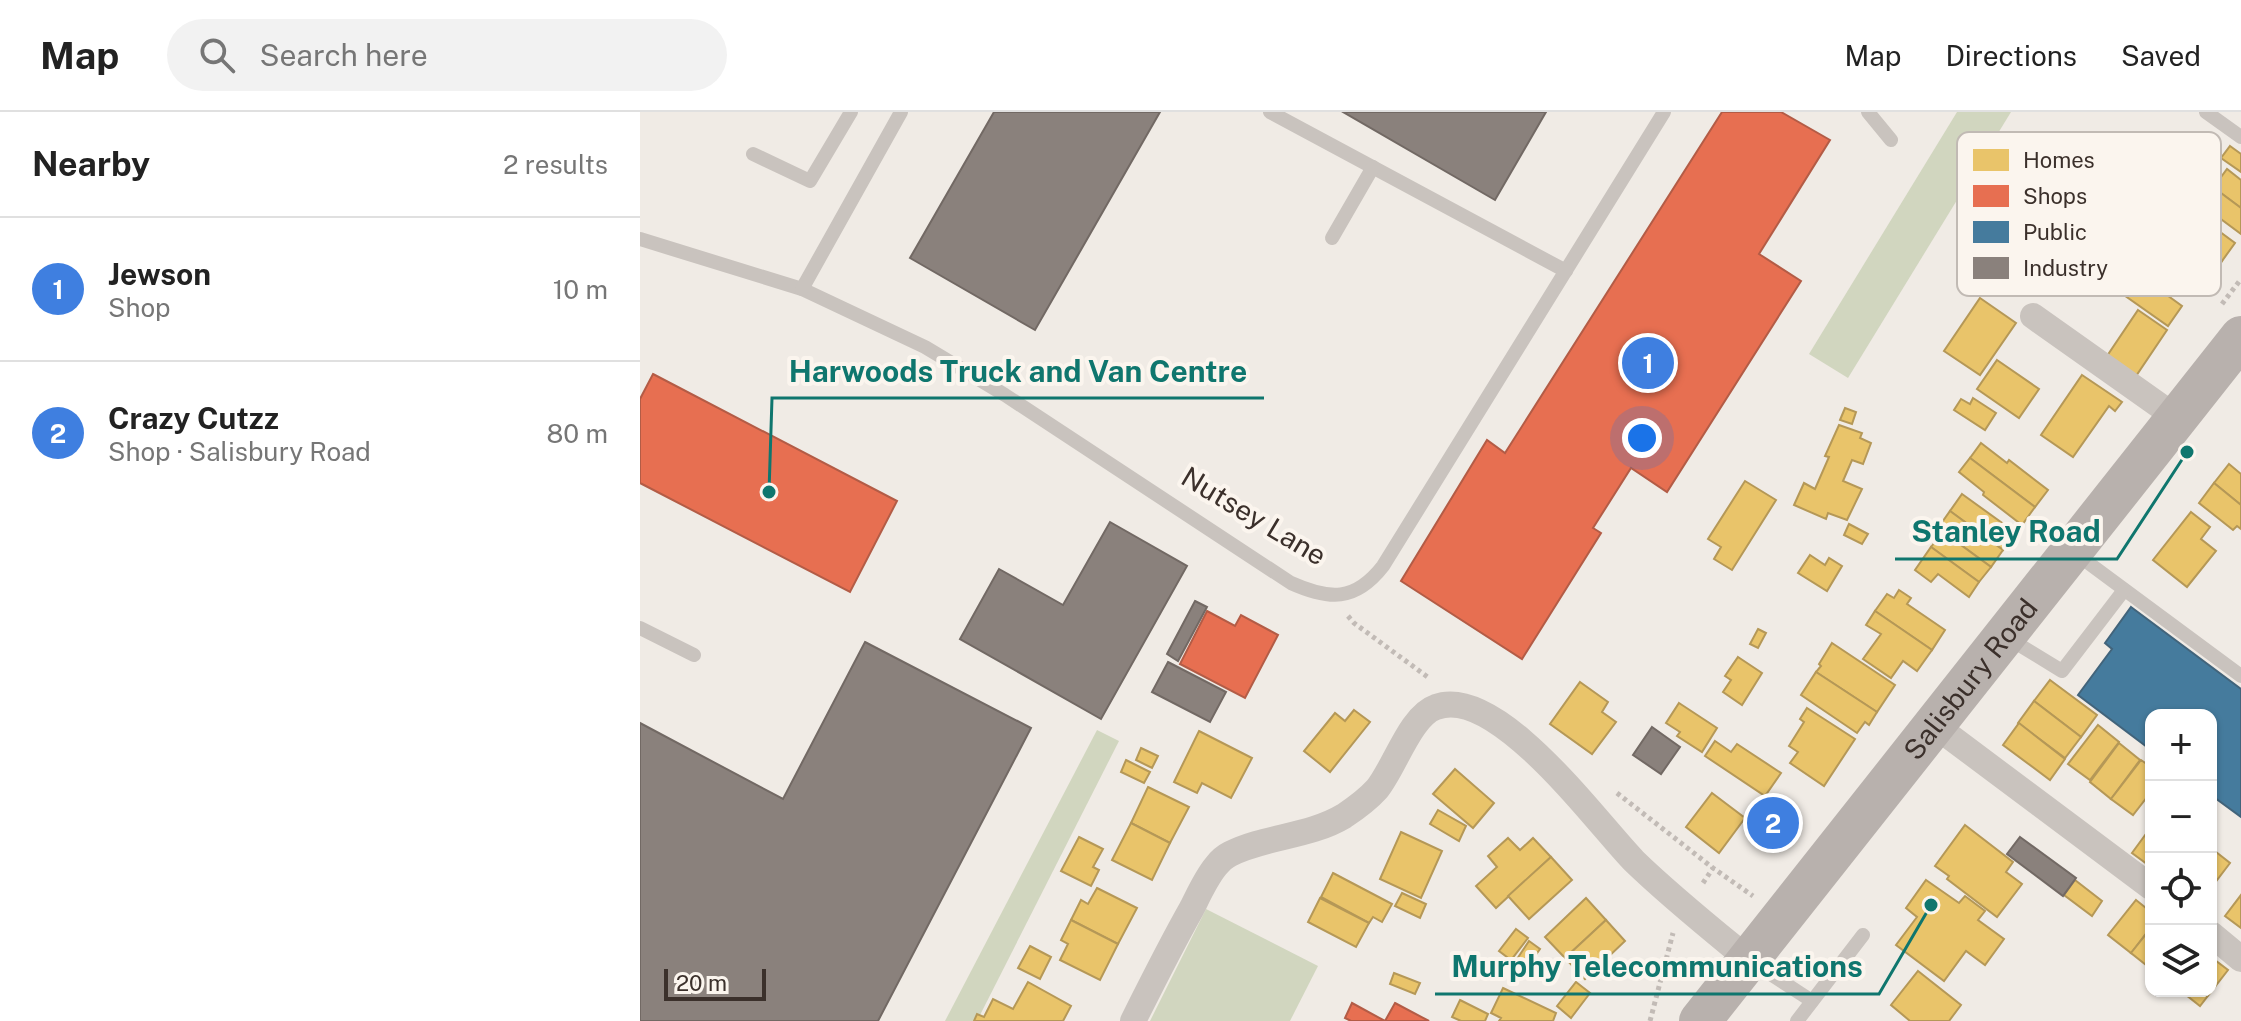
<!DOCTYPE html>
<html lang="en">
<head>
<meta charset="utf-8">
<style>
  :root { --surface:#fff; --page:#f2f2f2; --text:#222; --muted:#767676; --line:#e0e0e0; --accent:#7a716c }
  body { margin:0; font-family:"Public Sans",sans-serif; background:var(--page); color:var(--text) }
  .controls { position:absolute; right:24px; bottom:24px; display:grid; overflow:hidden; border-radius:16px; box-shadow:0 2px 6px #0004 }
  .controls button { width:72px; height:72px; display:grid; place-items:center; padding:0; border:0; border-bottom:2px solid var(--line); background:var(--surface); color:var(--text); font:40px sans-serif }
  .scale { position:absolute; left:24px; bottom:20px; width:102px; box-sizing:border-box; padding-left:8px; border:4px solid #3b302b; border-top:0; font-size:22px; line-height:28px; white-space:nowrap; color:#3b302b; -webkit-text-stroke:6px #fbf5ee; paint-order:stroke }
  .you { position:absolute; left:1002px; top:326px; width:28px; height:28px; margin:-20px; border:6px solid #fff; border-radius:50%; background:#1a73e8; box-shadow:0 0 0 12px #1a73e833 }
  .badge { display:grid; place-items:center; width:52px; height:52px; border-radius:50%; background:var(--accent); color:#fff; font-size:26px; font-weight:700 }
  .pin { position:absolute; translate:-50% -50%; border:4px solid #fff; box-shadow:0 2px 8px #0006 }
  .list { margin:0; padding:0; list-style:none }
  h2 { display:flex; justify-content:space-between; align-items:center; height:104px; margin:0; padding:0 32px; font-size:34px }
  h2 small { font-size:26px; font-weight:400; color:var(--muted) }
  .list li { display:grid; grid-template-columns:52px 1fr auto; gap:24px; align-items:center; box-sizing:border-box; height:144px; padding:0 32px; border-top:2px solid var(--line) }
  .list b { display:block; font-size:30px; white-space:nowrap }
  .list p { margin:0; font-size:26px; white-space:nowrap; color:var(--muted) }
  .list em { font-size:26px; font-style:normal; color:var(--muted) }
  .icon { flex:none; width:44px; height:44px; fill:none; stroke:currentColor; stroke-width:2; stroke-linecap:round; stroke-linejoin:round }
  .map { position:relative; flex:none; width:1601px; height:909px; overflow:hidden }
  header { display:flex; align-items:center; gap:48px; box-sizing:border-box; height:112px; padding:0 40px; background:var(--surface); border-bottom:2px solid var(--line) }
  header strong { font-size:38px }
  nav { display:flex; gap:44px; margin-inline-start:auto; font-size:28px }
  .search { width:560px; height:72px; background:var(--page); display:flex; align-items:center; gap:20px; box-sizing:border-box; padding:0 28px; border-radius:44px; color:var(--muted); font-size:30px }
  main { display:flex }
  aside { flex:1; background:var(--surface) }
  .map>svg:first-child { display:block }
  .green { fill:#d1d6bf }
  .homes { fill:#e9c46a; stroke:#b59857; stroke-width:2 }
  .shops { fill:#e76f51; stroke:#b35c46; stroke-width:2 }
  .public { fill:#457b9d; stroke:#42647b; stroke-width:2 }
  .industry { fill:#8a817c; stroke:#726964; stroke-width:2 }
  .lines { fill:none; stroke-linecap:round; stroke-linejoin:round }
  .path { stroke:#c2bbb6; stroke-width:5; stroke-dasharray:4 4; stroke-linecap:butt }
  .service { stroke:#c9c3be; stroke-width:14 }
  .minor { stroke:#c9c3be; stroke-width:26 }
  .primary { stroke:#b8b1ad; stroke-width:42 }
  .labels { text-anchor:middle; stroke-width:8; stroke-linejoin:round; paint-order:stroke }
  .street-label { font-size:28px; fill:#3b302b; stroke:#fbf5ee }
  .key { fill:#fbf5ee; stroke:#c1bab4; stroke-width:2 }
  .key-label { font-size:22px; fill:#3b302b }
  .leader { fill:none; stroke:#0f766e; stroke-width:3 }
  .callout-dot { fill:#0f766e; stroke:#fbf5ee; stroke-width:3 }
  .callout-label { font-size:30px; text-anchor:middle; font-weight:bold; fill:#0f766e; stroke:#fbf5ee; stroke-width:8; stroke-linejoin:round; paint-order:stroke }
</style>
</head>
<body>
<header>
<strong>Map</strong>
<div class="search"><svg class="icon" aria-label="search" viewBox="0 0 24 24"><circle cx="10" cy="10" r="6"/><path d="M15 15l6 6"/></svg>Search here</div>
<nav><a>Map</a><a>Directions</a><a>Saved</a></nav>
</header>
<main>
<aside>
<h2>Nearby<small>2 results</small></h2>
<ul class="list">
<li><span class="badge" style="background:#3f7fe0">1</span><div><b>Jewson</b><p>Shop</p></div><em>10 m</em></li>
<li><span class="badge" style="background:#3f7fe0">2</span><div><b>Crazy Cutzz</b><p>Shop · Salisbury Road</p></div><em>80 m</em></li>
</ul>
</aside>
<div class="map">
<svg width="1601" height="909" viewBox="0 0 1601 909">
  <rect width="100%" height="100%" fill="#f0ebe5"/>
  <!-- green -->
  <g class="green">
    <polygon points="1317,0 1371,0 1208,266 1169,242"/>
    <polygon points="457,618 479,629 337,909 305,909"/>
    <polygon points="566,797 678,854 650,909 510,909"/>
  </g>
  <!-- homes -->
  <g class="homes">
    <polygon points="1590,34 1601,42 1601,60 1581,46"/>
    <polygon points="1553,45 1581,65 1587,57 1601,68 1601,96 1546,55"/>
    <polygon points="1546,55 1601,96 1601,122 1562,93 1566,88 1537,67"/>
    <polygon points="1524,89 1548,107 1553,100 1595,131 1582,149 1516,100"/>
    <polygon points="1516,100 1582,149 1570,166 1529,136 1532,131 1507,112"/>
    <polygon points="1494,138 1511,148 1502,165 1542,194 1528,214 1454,162 1462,148 1479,160"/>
    <polygon points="1340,186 1376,211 1340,263 1304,239"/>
    <polygon points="1498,198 1527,218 1496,264 1467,244"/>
    <polygon points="1357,248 1399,277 1379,306 1337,277"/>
    <polygon points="1442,263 1482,290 1475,299 1469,294 1433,345 1401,323"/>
    <polygon points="1333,286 1356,301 1345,318 1314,298 1321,287 1330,292"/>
    <polygon points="1205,296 1216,300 1212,312 1200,308"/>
    <polygon points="1199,313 1222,321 1220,326 1231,331 1223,352 1212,348 1203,369 1222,377 1207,408 1188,401 1186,407 1154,393 1164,371 1175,377 1189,345 1185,344"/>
    <polygon points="1341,331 1367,351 1369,348 1408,378 1395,395 1330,346"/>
    <polygon points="1330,346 1395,395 1382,413 1343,383 1344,380 1319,360"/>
    <polygon points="1589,352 1601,362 1601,393 1574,371"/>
    <polygon points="1105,369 1136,388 1092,458 1074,447 1081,435 1068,427"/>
    <polygon points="1574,371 1601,393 1601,417 1597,414 1593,418 1559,391"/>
    <polygon points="1322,382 1376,421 1363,438 1310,399"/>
    <polygon points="1310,399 1363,438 1351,455 1298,416"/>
    <polygon points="1551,400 1570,415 1561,427 1576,439 1547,475 1513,448"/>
    <polygon points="1209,412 1228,422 1222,432 1204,423"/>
    <polygon points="1303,420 1351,455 1339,470 1291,435"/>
    <polygon points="1291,435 1339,470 1329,485 1298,462 1291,470 1275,458"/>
    <polygon points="1170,443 1185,453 1189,446 1202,454 1187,479 1158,461"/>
    <polygon points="1259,478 1271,486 1267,492 1305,518 1292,538 1235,499 1247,482 1254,486"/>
    <polygon points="1235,499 1292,538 1277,559 1263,549 1251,566 1223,547 1241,522 1226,513"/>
    <polygon points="1118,517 1126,521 1118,536 1110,532"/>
    <polygon points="1192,531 1255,573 1237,600 1176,560 1181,554 1179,552"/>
    <polygon points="1098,545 1122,561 1102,593 1083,580 1091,568 1085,564"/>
    <polygon points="1176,560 1237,600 1229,613 1225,610 1217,621 1161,583"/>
    <polygon points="1410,568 1457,603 1441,625 1394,589"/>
    <polygon points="940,570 968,590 962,600 976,610 952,642 910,612"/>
    <polygon points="1394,589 1441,625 1425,646 1378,611"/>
    <polygon points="1039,591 1077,616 1062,640 1037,624 1040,620 1026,611"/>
    <polygon points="1167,596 1215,627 1184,674 1150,651 1158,640 1149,634 1164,610 1160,607"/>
    <polygon points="714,598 730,610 690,660 664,639 695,601 705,609"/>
    <polygon points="1379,611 1425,647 1410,668 1363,633"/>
    <polygon points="1458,613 1479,630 1450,668 1428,652"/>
    <polygon points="559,619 612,646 591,686 562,671 557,681 534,670"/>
    <polygon points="1075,629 1091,640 1097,632 1141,661 1125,684 1065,644"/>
    <polygon points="1479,631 1500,648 1471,687 1450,670"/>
    <polygon points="501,636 518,644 512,656 496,648"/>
    <polygon points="486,648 510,660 504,671 481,660"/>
    <polygon points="1501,648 1511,655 1511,680 1493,703 1471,687"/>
    <polygon points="815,657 854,691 833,716 793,682"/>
    <polygon points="508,675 549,695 530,731 491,711"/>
    <polygon points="1072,681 1105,706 1079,741 1046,715"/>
    <polygon points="798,698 826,714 819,729 790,712"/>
    <polygon points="491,711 530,731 512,768 472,748"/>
    <polygon points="1325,713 1373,750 1366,760 1382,772 1357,805 1307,767 1309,764 1295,754"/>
    <polygon points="1511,715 1511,755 1492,741"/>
    <polygon points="761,720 802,739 781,786 740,767"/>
    <polygon points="439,725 463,737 453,755 459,758 451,774 421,759"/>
    <polygon points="868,726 880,738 893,726 911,745 856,796 836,774 857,755 848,744"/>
    <polygon points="1571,736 1590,751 1571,776"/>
    <polygon points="911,745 932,768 889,807 868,784"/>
    <polygon points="693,761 752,792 742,810 733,805 729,811 681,785"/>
    <polygon points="1286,768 1319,791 1325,784 1345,799 1338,808 1364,827 1345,853 1326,839 1304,869 1256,833 1277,805 1266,796"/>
    <polygon points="1435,768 1462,789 1452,804 1424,783"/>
    <polygon points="457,776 497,796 478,832 431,808 441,788 448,792"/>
    <polygon points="762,781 786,792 780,806 755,794"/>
    <polygon points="1601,783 1601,816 1585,804"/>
    <polygon points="680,786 729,811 716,835 668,810"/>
    <polygon points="946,786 966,808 925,846 905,825"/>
    <polygon points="1496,788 1511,800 1507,809 1511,815 1491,841 1468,823"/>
    <polygon points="431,808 478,832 460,868 420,848 428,832 421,828"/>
    <polygon points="966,808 985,829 945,867 925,846"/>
    <polygon points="1511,816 1511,857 1491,841"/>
    <polygon points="876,817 888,826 871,848 859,839"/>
    <polygon points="889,829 900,837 885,858 875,850"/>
    <polygon points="390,834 411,845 400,867 378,856"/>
    <polygon points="1571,845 1588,858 1560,894 1541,879 1571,879"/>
    <polygon points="1278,859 1321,893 1309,909 1270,909 1251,893"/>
    <polygon points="754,861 780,871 775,882 750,872"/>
    <polygon points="388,870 431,894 423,909 334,909 337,902 344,905 353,887 373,897"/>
    <polygon points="936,870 950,881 931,906 917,894"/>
    <polygon points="863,876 916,901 913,909 859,909 861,906 851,901"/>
    <polygon points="820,888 848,902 845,909 821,909 812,905"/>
  </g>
  <!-- shops -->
  <g class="shops">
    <polygon points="1082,0 1141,0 1190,28 1119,142 1161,169 1027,380 991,356 953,416 961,421 882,547 761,469 847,328 865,341"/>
    <polygon points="13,262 257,389 210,480 0,371 0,287"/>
    <polygon points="567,499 595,514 601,503 638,523 605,586 540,552"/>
    <polygon points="1121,687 1152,709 1138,729 1107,707"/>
    <polygon points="712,891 745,909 711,909 705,906"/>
    <polygon points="755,891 789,909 745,909"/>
  </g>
  <!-- public -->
  <polygon class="public" points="1491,495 1601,577 1601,705 1571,683 1571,603 1511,603 1511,638 1438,583 1472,537 1465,531"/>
  <!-- industry -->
  <g class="industry">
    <polygon points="354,0 520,0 395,218 270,146"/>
    <polygon points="703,0 906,0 855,88"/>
    <polygon points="470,410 547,454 461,607 320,527 359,457 423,493"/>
    <polygon points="555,489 567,495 538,549 527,542"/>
    <polygon points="225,530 391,616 238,909 0,909 0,611 143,687"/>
    <polygon points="528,550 586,580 570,610 512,580"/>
    <polygon points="1012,615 1040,635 1021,662 993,643"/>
    <polygon points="1380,725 1436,766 1423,784 1367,742"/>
  </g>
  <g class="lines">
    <!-- path -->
    <g class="path">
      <polyline points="1582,192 1601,167"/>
      <polyline points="708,504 714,511 789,566"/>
      <polyline points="977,681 1073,756 1113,784"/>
      <polyline points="1063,771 1073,756"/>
      <polyline points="1010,909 1033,821"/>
    </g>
    <!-- service -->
    <g class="service">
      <polyline points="630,0 926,159"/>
      <polyline points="1228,0 1251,28"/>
      <polyline points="1566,0 1601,25"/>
      <polyline points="113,42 170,69 211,0"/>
      <polyline points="692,126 733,55"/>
      <path d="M0,127L162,177L285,235L365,283L651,471C689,488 715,490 743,454L1024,0"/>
      <polyline points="162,177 261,0"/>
      <polyline points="1435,441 1601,564"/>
      <polyline points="0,516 54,543"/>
      <polyline points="1368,526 1422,559 1484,478"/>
      <polyline points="1112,850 1172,889"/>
      <polyline points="1157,909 1223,823"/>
    </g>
    <!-- minor -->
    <g class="minor">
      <polyline points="1393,204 1537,306"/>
      <polyline points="1293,612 1511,775"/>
      <polyline points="1571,822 1601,847"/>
      <path d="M493,909C512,871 531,833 552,796C559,782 566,766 576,754C580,749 584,745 590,742C626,724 669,725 704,704C716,696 728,687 737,677C755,655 770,604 796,595C857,572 956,710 994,749C1030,784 1070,816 1109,848"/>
    </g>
    <!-- primary -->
    <path class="primary" id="s1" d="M1060,909L1601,225"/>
  </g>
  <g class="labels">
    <!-- street labels -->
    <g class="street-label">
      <text transform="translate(614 404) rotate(31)" y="10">Nutsey Lane</text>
      <text dy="10" stroke="none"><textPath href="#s1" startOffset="436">Salisbury Road</textPath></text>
    </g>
  </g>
  <!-- legend -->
  <rect x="1317" y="20" width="264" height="164" rx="12" class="key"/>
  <rect x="1333" y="37" width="36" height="22" fill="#e9c46a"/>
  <rect x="1333" y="73" width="36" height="22" fill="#e76f51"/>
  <rect x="1333" y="109" width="36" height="22" fill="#457b9d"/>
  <rect x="1333" y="145" width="36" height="22" fill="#8a817c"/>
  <g class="key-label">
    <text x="1383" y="56">Homes</text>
    <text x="1383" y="92">Shops</text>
    <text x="1383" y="128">Public</text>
    <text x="1383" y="164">Industry</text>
  </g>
  <!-- callouts -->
  <path class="leader" d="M129 380L132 286H624M1547 340L1477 447H1255M1291 793L1239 882H795"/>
  <g class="callout-dot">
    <circle cx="129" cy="380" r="8"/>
    <circle cx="1547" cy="340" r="8"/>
    <circle cx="1291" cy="793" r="8"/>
  </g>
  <g class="callout-label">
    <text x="378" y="270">Harwoods Truck and Van Centre</text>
    <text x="1366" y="430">Stanley Road</text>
    <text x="1017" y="865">Murphy Telecommunications</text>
  </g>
</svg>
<div class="controls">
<button>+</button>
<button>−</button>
<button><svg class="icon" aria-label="locate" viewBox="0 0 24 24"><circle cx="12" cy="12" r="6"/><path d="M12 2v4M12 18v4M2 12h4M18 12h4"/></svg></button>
<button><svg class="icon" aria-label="layers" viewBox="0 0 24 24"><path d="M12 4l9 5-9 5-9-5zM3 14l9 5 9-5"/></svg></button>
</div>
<div class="scale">20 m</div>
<div class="you"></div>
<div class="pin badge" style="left:1008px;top:251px;background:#3f7fe0">1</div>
<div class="pin badge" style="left:1133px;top:711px;background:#3f7fe0">2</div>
</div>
</main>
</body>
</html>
